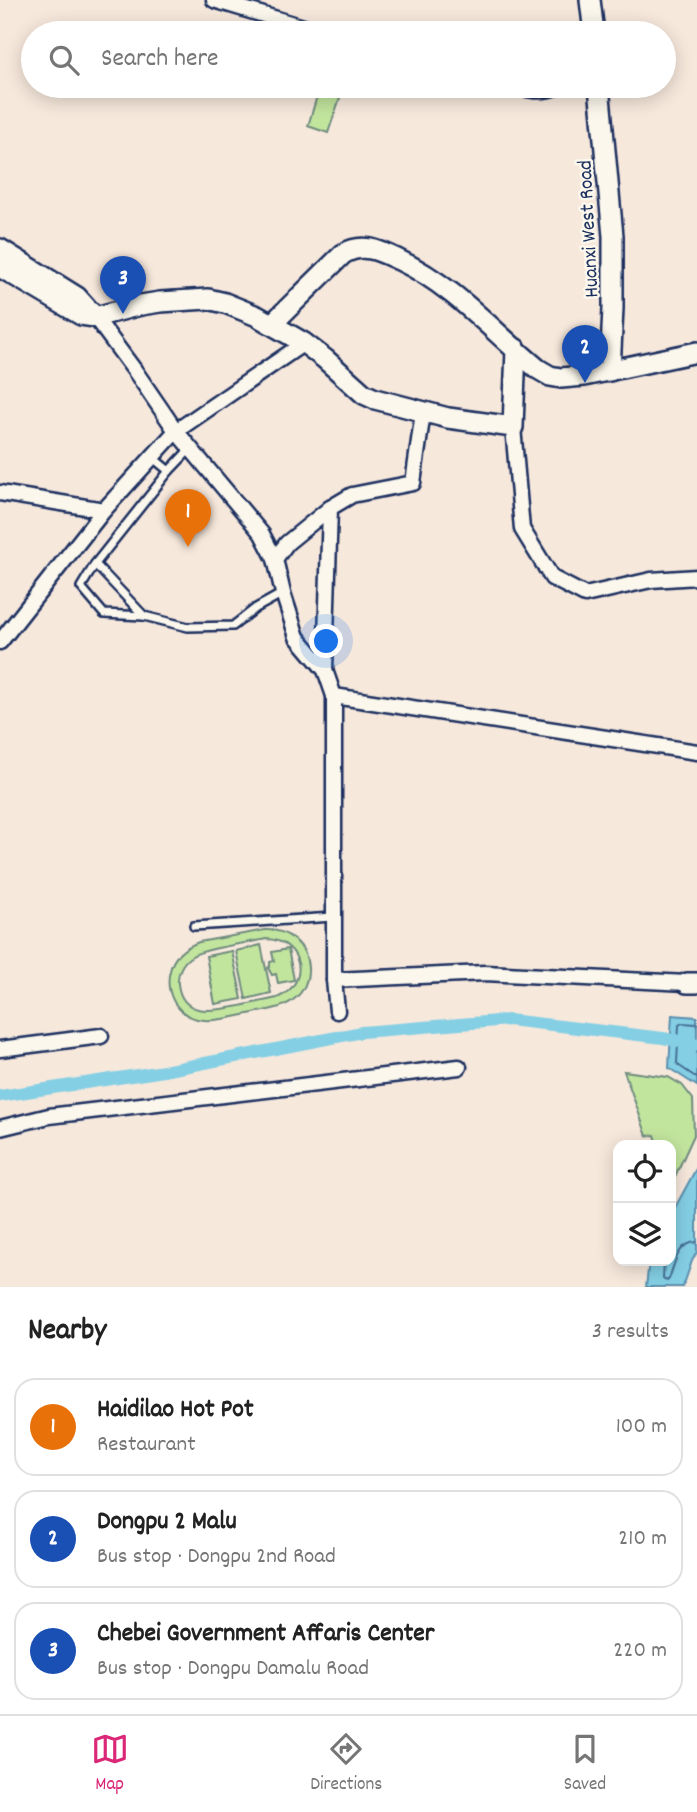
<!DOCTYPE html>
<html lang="en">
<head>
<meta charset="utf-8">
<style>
  :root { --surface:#fff; --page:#f2f2f2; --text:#222; --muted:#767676; --line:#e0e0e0; --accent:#db2777 }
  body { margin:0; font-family:Dekko,sans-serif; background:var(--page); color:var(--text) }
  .controls { position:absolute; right:21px; bottom:21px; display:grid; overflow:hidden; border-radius:14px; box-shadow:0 4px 18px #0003 }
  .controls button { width:63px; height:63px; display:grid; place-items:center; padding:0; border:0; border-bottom:2px solid var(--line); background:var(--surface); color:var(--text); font:35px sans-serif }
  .you { position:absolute; left:327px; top:642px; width:24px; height:24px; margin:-18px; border:5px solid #fff; border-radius:50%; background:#1a73e8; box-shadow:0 0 0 10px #1a73e833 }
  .badge { display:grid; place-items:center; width:46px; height:46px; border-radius:50%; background:var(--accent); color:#fff; font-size:23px; font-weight:700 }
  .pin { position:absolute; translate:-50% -58px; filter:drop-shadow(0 2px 4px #0008) }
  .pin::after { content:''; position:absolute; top:37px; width:24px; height:21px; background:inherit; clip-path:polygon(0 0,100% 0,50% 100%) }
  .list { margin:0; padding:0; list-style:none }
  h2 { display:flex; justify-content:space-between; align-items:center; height:91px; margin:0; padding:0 28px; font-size:30px }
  h2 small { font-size:23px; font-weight:400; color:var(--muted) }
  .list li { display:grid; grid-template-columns:46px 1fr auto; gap:21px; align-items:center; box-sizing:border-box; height:98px; margin:0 14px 14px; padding:0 14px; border:2px solid var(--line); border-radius:21px }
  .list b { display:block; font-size:26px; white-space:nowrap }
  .list p { margin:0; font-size:23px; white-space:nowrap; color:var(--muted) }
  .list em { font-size:23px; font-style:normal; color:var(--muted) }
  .icon { flex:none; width:38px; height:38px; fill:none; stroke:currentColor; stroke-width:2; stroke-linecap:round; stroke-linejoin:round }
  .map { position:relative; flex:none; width:697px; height:1287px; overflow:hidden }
  .search { position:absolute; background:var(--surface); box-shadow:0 4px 18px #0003; left:21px; right:21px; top:21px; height:77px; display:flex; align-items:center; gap:18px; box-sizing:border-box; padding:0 24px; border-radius:38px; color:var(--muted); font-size:26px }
  .sheet { height:427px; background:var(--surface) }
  nav { display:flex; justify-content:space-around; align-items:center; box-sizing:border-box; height:98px; border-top:2px solid var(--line); background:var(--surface); font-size:19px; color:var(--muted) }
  nav a { display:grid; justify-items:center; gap:4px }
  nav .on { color:var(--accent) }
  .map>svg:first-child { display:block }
  .green { fill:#c2e59e; stroke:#6e8a7e; stroke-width:2; fill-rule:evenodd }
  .water { fill:#84cfe4; stroke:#5a8fae; stroke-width:2 }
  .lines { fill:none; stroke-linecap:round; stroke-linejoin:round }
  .shore { stroke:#456f94; stroke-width:2 }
  .canal { stroke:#84cfe4; stroke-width:12 }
  .lane-casing { stroke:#1b2f5e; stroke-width:12 }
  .street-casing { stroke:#1b2f5e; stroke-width:19 }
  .secondary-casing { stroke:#1b2f5e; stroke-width:24 }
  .lane { stroke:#fbf7ec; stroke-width:7 }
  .street { stroke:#fbf7ec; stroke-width:14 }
  .secondary { stroke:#fbf7ec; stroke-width:19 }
  .labels { text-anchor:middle; stroke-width:5; stroke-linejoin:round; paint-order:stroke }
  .street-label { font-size:21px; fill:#1b2f5e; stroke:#fbf7ec }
</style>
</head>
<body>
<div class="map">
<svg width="697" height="1287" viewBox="0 0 697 1287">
  <rect width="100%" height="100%" fill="#f7e8dc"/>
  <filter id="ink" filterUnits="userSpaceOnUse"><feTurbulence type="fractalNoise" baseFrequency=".0143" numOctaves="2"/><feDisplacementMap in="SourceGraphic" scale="14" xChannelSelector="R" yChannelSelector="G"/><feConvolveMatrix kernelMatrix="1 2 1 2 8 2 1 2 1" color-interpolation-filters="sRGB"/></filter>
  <g filter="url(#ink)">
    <!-- green -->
    <g class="green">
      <polygon points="320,86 344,86 328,133 308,126"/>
      <path d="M265,930C287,929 307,944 308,968C309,980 303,993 293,1000C282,1009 266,1010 253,1013C226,1018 192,1031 174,1002C169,993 167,982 170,971C173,956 185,947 199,942ZM266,939C303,940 311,984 277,998C265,1001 252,1003 240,1006C216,1010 182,1019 178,984C177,973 182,962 192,956C204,948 249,943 266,939Z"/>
      <polygon points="261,945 271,993 246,999 236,951"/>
      <polygon points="288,949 294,980 278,983 276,974 272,975 268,968 270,966 270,962 274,961 272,952"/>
      <polygon points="232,951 242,999 215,1004 206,956"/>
      <polygon points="624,1071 668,1077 682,1085 693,1099 694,1135 671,1185 671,1145 658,1145 655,1135 647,1136"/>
    </g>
    <!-- water -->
    <g class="water">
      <polygon points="672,1015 697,1017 697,1086 669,1068"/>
      <polygon points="697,1167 697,1252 692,1261 683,1287 646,1287 649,1261 671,1261 671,1215"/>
    </g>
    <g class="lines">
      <!-- shore -->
      <g class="shore">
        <polyline points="697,1024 682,1023 679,1025 677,1062 678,1065 697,1078"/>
        <path d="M664,1261L663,1278L667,1281L669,1279C675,1263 677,1243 697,1242"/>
      </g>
      <!-- canal -->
      <polyline class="canal" points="0,1096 164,1071 362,1032 509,1020 663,1038 697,1045"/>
      <!-- lane casing -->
      <g class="lane-casing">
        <g id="lane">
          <polyline points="152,457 169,471 95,564 144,616 188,627 233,626 256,608 283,593"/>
          <polyline points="169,471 190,449"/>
          <polyline points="95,564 81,587 104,614 143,616"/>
          <polyline points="194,926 333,917"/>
        </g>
      </g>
      <!-- street casing -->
      <g class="street-casing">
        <g id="street">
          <polyline points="214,0 323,33"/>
          <path d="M513,86C528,89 542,94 557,86"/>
          <polyline points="95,317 135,371 176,431 262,534 275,559 283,593 297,637 325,670"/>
          <polyline points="513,427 522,529 552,578 585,595 651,580 697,577"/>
          <polyline points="0,493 104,510"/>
          <polyline points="275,559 287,543 330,508"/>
          <polyline points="0,642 104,510 176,431 304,343"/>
          <polyline points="334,696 697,752"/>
          <polyline points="334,980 485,973 687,983"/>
          <polyline points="337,1011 334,980 334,696 325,670 330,508 352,495 413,483 423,412"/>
          <polyline points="0,1049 101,1036"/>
          <polyline points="0,1128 49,1116 459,1067"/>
        </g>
      </g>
      <!-- secondary casing -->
      <g class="secondary-casing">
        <g id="secondary">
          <polyline points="590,0 594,33"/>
          <polyline points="599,86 613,236 613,308 610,371"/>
          <polyline points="0,249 77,297 95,317"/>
          <polyline points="0,267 81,315 95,317 141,305 160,302 208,299 225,303 257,316 304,343 325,359 364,394 375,399 448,418 513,427 516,349"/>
          <path d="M272,324L343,254C363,242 380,251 399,260C454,286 492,331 538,369L550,376L561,378L584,376L697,352"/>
          <polyline points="687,983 697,983"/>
        </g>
      </g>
      <!-- lane -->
      <use href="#lane" class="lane"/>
      <!-- street -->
      <use href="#street" class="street"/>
      <!-- secondary -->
      <use href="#secondary" class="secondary"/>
    </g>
  </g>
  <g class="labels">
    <!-- street labels -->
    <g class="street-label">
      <text transform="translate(587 229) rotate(-93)" y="7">Huanxi West Road</text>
    </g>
  </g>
</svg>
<div class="controls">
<button><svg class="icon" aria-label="locate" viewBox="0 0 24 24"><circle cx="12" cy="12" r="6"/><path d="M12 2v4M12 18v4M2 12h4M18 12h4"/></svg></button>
<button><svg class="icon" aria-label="layers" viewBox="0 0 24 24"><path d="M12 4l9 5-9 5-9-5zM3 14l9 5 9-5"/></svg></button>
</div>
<div class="you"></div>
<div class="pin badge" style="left:188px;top:547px;background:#e8710a">1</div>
<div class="pin badge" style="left:585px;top:383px;background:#1a4fb4">2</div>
<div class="pin badge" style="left:123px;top:314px;background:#1a4fb4">3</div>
<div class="search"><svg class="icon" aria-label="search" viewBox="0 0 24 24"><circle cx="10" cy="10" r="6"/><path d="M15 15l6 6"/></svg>Search here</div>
</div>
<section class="sheet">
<h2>Nearby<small>3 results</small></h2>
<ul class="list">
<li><span class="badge" style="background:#e8710a">1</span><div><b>Haidilao Hot Pot</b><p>Restaurant</p></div><em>100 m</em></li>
<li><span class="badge" style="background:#1a4fb4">2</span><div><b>Dongpu 2 Malu</b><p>Bus stop · Dongpu 2nd Road</p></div><em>210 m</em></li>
<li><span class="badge" style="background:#1a4fb4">3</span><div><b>Chebei Government Affaris Center</b><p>Bus stop · Dongpu Damalu Road</p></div><em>220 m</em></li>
</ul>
</section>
<nav>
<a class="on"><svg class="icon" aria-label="map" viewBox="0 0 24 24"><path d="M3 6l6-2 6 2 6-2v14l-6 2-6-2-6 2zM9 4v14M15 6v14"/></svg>Map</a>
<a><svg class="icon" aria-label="directions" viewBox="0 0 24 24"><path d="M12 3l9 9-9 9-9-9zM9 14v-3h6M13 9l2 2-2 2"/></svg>Directions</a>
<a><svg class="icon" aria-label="saved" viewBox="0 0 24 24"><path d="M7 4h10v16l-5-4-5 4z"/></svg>Saved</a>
</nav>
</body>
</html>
